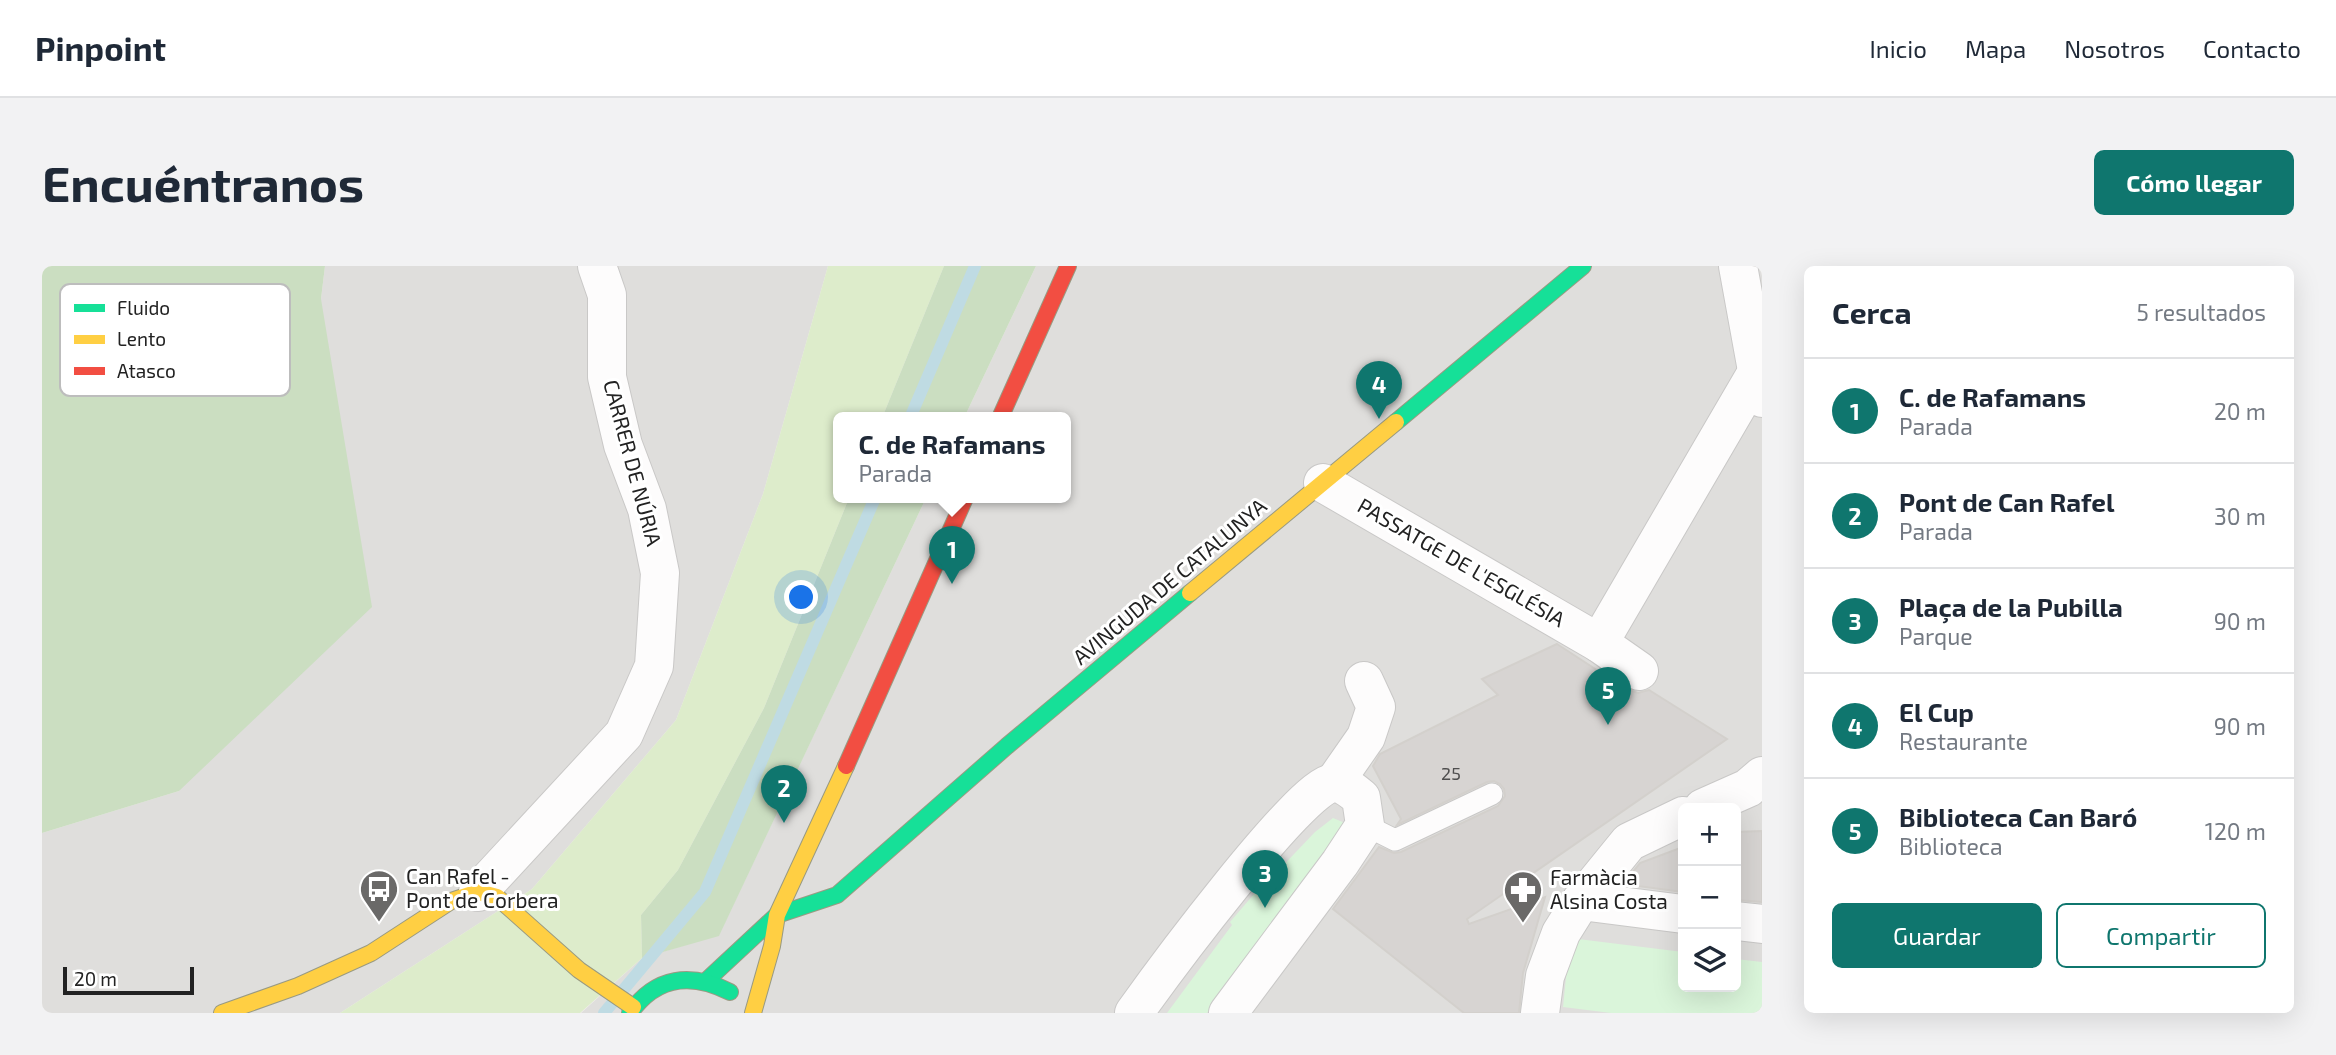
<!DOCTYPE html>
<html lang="es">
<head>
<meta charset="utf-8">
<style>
  :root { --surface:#fff; --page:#f2f2f3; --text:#1f2937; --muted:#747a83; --line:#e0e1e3; --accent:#0f766e }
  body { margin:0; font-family:"Exo 2",sans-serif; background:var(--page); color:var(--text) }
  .controls { position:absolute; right:21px; bottom:21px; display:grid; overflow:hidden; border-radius:10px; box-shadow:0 7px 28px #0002 }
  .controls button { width:63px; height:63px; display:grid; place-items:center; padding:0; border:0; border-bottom:2px solid var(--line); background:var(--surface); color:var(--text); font:35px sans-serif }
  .scale { position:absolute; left:21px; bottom:18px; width:131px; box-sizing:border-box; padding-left:7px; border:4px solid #222; border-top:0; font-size:19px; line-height:24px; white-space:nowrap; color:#222; -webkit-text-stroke:5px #fff; paint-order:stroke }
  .you { position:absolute; left:760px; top:332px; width:24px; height:24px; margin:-18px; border:5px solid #fff; border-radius:50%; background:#1a73e8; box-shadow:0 0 0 10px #1a73e833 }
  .badge { display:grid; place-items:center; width:46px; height:46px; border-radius:50%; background:var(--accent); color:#fff; font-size:23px; font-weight:700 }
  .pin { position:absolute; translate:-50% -58px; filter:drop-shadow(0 2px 4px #0008) }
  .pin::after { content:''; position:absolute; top:37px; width:24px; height:21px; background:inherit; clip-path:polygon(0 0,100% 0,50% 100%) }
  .popup { position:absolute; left:791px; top:146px; width:238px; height:91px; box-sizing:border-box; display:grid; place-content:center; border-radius:10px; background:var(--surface); filter:drop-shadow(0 2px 5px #0005); font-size:23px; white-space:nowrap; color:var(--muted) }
  .popup b { font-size:26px; color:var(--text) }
  .popup::after { content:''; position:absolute; left:50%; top:100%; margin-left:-14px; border:14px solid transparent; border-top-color:var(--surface) }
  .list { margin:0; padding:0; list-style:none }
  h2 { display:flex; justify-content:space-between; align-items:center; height:91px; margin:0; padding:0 28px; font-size:30px }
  h2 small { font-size:23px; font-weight:400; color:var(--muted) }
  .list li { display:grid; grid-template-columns:46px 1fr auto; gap:21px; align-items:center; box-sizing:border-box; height:105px; padding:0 28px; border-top:2px solid var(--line) }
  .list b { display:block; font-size:26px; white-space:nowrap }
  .list p { margin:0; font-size:23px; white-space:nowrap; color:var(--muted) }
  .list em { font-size:23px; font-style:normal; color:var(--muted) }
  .actions { display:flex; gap:14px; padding:21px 28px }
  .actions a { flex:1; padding:16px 0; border:2px solid var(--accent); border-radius:10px; text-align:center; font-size:24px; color:var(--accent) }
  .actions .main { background:var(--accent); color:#fff }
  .icon { flex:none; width:38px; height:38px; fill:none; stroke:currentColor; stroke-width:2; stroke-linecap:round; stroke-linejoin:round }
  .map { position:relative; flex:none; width:1720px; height:747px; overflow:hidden; border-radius:10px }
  header { display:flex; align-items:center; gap:42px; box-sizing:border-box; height:98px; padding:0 35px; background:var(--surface); border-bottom:2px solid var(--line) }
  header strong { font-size:33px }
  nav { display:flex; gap:38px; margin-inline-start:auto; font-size:24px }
  .intro { display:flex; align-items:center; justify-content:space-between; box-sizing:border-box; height:168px; padding:0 42px }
  h1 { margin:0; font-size:49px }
  .button { padding:18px 32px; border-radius:10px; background:var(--accent); color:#fff; font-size:24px; font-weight:700 }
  main { display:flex; gap:42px; padding:0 42px }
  aside { flex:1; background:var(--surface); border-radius:10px; box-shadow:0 7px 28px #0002 }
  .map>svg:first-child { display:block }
  .residential { fill:#dfdedc; fill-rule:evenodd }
  .grass { fill:#ddeccb }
  .forest { fill:#cbdec1 }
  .park { fill:#daf5da }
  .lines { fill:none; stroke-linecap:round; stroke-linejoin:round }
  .stream { stroke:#bfdbe3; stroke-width:12 }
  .building { fill:#d7d4d2; stroke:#d3d0cc; stroke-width:2 }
  .lane-casing { stroke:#c9c8c7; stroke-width:23 }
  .street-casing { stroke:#c9c8c7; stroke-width:40 }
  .fast-casing { stroke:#999a82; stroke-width:18 }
  .slow-casing { stroke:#999a82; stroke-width:18 }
  .jam-casing { stroke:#999a82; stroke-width:18 }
  .lane { stroke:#fdfcfc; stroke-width:21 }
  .street { stroke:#fdfcfc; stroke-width:38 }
  .fast { stroke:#16e098; stroke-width:16 }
  .slow { stroke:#ffcf43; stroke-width:16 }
  .jam { stroke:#f24e42; stroke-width:16 }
  .labels { text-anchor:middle; stroke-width:6; stroke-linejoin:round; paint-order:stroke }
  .number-label { font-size:18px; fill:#4f4e4e }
  .street-label { font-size:21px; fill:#222; stroke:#fff }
  .poi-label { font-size:21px; fill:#222; stroke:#fff; text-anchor:start }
  .key { fill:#fff; stroke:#bdbdbd; stroke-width:2 }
  .key-label { font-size:19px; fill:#222 }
</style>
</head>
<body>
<header>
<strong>Pinpoint</strong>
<nav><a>Inicio</a><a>Mapa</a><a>Nosotros</a><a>Contacto</a></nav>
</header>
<div class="intro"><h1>Encuéntranos</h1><a class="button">Cómo llegar</a></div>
<main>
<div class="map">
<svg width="1720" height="747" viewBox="0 0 1720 747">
  <rect width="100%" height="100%" fill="#f0eeeb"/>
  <!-- residential -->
  <g class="residential">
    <polygon points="283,0 786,0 721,228 634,454 490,623 298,747 0,747 0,567 137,525 279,33"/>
    <path d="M994,0H1720V747H539L600,692L677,669L884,232H1024V152H922ZM1641,542H1694V721H1641Z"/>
  </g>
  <!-- grass -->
  <polygon class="grass" points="786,0 902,0 840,152 796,152 796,232 807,232 722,442 636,604 599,649 600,692 538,747 298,747 490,623 634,454 721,228"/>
  <!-- forest -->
  <g class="forest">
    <polygon points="0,0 283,0 279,33 330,341 137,525 0,567"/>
    <polygon points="902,0 994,0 922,152 840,152"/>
    <polygon points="807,232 884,232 677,670 600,692 599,649 636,604 722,442"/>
  </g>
  <!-- park -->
  <g class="park">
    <polygon points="1291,552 1303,557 1299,573 1216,677 1165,747 1125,747 1190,659 1188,656 1230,607 1232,609 1273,566"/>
    <polygon points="1528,672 1641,686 1641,721 1694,721 1694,693 1720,696 1720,747 1569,747 1521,741"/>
  </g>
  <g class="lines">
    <!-- stream -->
    <g class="stream">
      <polyline points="868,152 933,0"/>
      <polyline points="562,747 663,626 833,232"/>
    </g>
  </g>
  <!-- building -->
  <g class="building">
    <polygon points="1515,378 1584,423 1596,427 1607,424 1685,473 1425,653 1427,658 1503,631 1481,707 1477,747 1422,747 1291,643 1337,581 1352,587 1359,586 1456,540 1463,530 1462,523 1458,518 1452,515 1445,516 1355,559 1359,553 1331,500 1338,488 1456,429 1440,413"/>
    <polygon points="1720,565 1720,636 1694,634 1694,566"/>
    <polygon points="1641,581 1641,626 1581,618 1598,597"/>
  </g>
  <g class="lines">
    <!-- lane casing -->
    <g class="lane-casing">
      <polyline id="lane" points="1323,559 1353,574 1450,528"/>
    </g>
    <!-- street casing -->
    <g class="street-casing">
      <g id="street">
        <polyline points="1696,0 1720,132"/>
        <polyline points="1281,217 1557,377 1597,405"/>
        <polyline points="1557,377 1715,106"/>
        <polyline points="1292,517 1324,471 1334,441 1322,415"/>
        <polyline points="1661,542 1706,522 1720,510"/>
        <polyline points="436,626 582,468 612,400 618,307 605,243 581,179 565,111 565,29 555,0"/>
        <polyline points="1539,635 1641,648"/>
        <polyline points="1694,655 1720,658"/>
        <path d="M1092,747C1117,712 1259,519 1291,517C1302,517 1312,526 1319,532L1323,559L1298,597L1186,747"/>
        <polyline points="1498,747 1503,710 1519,667 1539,635 1587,576 1641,550"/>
      </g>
    </g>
    <!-- fast casing -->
    <g class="fast-casing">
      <g id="fast">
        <polyline points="1354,156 1541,0"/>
        <polyline points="664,715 735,649 795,629 965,480 1148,327"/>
        <path d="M588,747C614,710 649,706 688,726"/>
      </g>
    </g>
    <!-- slow casing -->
    <g class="slow-casing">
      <g id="slow">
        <polyline points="1148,327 1354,156"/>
        <polyline points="180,747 256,720 329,687 409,635 436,626 455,631 537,704 591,741"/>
        <polyline points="711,747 730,680 735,649 804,500"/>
      </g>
    </g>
    <!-- jam casing -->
    <g class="jam-casing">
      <g id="jam">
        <polyline points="958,152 1026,0"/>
        <polyline points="804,500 923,232"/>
      </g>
    </g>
    <!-- lane -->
    <use href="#lane" class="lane"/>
    <!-- street -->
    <use href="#street" class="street"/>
    <!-- fast -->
    <use href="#fast" class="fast"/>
    <!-- slow -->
    <use href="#slow" class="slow"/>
    <!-- jam -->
    <use href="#jam" class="jam"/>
  </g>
  <!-- icons -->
  <defs>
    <g id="bus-pin" transform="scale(2.0125)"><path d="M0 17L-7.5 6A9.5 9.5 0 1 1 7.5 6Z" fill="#6a6968" stroke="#fff"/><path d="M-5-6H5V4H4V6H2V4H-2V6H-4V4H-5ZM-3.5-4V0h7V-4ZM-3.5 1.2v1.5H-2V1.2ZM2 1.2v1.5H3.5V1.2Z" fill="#fff"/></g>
    <g id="pharmacy-pin" transform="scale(2.0125)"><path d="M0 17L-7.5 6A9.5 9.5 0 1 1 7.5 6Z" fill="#6a6968" stroke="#fff"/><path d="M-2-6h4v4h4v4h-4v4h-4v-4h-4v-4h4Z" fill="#fff"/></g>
  </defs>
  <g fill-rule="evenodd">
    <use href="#bus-pin" x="337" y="623"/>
    <use href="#pharmacy-pin" x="1481" y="624"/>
  </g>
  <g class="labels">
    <!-- number labels -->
    <g class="number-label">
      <text x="1409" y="514">25</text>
    </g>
    <!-- street labels -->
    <g class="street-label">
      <text transform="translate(590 197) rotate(75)" y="7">CARRER DE NÚRIA</text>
      <text transform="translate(1419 297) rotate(30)" y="7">PASSATGE DE L'ESGLÉSIA</text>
      <text transform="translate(1128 316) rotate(-40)" y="7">AVINGUDA DE CATALUNYA</text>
    </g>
    <!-- poi labels -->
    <g class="poi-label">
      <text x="364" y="618">Can Rafel -<tspan x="364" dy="24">Pont de Corbera</tspan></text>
      <text x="1508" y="619">Farmàcia<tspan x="1508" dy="24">Alsina Costa</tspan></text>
    </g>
  </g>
  <!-- legend -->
  <rect x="18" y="18" width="230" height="112" rx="10" class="key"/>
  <rect x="32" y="38" width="31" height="8" fill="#16e098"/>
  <rect x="32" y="69" width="31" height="9" fill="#ffcf43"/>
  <rect x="32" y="101" width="31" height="8" fill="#f24e42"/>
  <g class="key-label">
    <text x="75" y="49">Fluido</text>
    <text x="75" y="80">Lento</text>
    <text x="75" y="112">Atasco</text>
  </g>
</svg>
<div class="controls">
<button>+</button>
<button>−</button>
<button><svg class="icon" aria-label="layers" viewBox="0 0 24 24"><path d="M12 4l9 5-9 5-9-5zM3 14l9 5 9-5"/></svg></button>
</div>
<div class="scale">20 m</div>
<div class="you"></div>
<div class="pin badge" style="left:910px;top:318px">1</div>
<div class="popup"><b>C. de Rafamans</b>Parada</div>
<div class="pin badge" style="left:742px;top:557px">2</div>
<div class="pin badge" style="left:1223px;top:642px">3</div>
<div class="pin badge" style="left:1337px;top:153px">4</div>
<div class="pin badge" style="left:1566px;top:459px">5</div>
</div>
<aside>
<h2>Cerca<small>5 resultados</small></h2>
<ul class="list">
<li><span class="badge">1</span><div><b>C. de Rafamans</b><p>Parada</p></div><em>20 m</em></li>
<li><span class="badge">2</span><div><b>Pont de Can Rafel</b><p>Parada</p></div><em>30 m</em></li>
<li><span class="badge">3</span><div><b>Plaça de la Pubilla</b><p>Parque</p></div><em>90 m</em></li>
<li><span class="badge">4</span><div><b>El Cup</b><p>Restaurante</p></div><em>90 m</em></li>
<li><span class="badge">5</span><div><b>Biblioteca Can Baró</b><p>Biblioteca</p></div><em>120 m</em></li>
</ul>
<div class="actions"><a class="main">Guardar</a><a>Compartir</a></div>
</aside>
</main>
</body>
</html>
